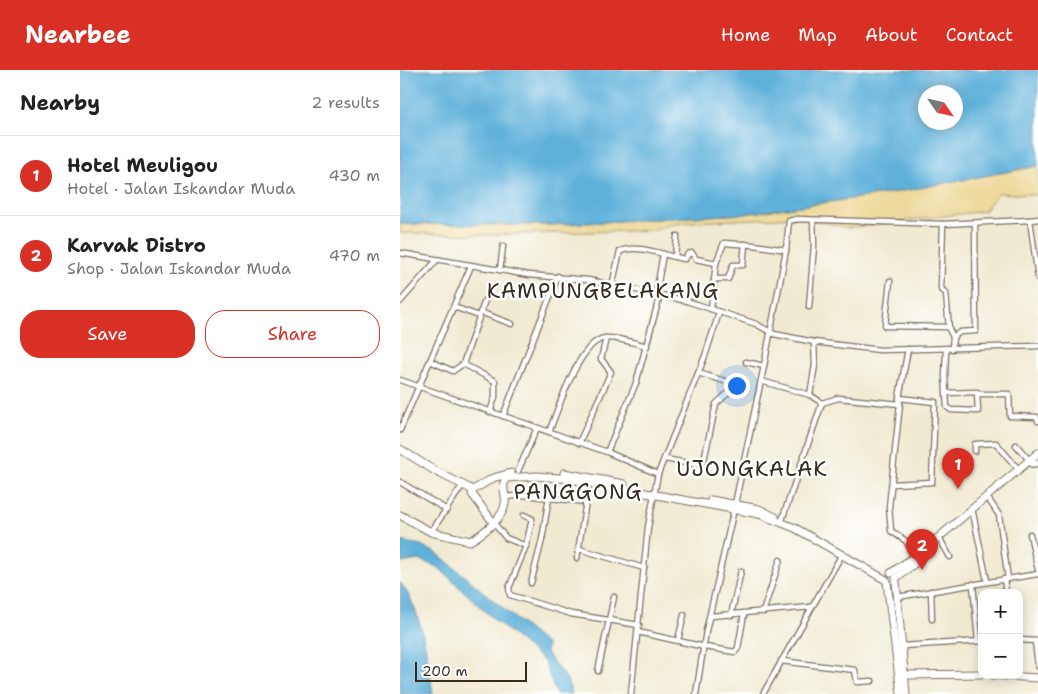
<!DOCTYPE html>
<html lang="en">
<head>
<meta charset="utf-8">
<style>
  :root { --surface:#fff; --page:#f2f2f2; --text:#222; --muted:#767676; --line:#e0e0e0; --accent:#d93025 }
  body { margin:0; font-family:"Shantell Sans",sans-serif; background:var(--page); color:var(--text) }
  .controls { position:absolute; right:15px; bottom:15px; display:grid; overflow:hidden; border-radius:10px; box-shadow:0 2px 12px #0003 }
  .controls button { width:45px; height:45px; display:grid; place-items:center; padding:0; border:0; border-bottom:1px solid var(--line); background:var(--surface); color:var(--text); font:25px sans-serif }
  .compass { position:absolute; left:518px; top:15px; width:45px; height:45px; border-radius:50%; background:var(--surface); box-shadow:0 2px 12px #0003; rotate:124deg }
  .scale { position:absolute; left:15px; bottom:12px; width:112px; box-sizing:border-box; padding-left:5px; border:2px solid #3b2a1e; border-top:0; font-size:14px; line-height:18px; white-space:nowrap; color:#3b2a1e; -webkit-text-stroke:4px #fff; paint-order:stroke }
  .you { position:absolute; left:336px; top:315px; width:18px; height:18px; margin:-12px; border:4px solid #fff; border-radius:50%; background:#1a73e8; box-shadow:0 0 0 8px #1a73e833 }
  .badge { display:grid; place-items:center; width:32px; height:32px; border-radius:50%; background:var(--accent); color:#fff; font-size:16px; font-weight:700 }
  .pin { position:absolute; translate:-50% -41px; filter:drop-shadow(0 1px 2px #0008) }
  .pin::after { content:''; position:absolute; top:26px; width:18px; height:15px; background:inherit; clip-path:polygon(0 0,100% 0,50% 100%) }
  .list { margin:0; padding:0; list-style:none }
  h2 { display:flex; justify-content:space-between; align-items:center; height:65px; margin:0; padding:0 20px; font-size:21px }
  h2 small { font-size:16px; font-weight:400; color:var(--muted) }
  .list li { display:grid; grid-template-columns:32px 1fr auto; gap:15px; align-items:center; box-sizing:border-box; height:80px; padding:0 20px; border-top:1px solid var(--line) }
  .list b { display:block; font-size:19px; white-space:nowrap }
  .list p { margin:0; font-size:16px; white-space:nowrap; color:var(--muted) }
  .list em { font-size:16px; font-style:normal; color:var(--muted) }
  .actions { display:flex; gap:10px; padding:15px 20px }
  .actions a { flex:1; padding:11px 0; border:1px solid var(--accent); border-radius:20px; text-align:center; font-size:18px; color:var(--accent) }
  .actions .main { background:var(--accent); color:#fff }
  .map { position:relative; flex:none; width:638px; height:624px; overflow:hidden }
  header { display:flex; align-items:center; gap:30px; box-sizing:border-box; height:70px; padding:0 25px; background:var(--accent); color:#fff }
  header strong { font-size:24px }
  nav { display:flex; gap:28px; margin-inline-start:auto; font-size:18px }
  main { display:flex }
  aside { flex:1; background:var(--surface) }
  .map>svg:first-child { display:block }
  .sand { fill:#eeda9e; stroke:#94825e }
  .water { fill:#5eb1da; stroke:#4c6e7c; fill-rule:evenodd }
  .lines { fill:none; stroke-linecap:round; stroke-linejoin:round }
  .minor-casing { stroke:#7b6d5d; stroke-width:7 }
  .tertiary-casing { stroke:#7b6d5d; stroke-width:8 }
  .primary-casing { stroke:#7b6d5d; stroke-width:9 }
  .trunk-casing { stroke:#7b6d5d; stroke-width:9 }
  .minor { stroke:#fff; stroke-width:4.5 }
  .tertiary { stroke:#fff; stroke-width:5.5 }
  .primary { stroke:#fff; stroke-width:7 }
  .trunk { stroke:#fff; stroke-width:7 }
  .labels { text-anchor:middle; stroke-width:5; stroke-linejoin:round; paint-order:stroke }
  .quarter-label { font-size:21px; letter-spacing:1px; fill:#3b2a1e; stroke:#fff }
</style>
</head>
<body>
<header>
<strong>Nearbee</strong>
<nav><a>Home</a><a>Map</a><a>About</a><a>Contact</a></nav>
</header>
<main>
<aside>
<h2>Nearby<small>2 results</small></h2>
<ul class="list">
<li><span class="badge">1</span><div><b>Hotel Meuligou</b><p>Hotel · Jalan Iskandar Muda</p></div><em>430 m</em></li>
<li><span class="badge">2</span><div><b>Karvak Distro</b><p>Shop · Jalan Iskandar Muda</p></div><em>470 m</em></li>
</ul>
<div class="actions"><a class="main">Save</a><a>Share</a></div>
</aside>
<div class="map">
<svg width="638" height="624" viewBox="0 0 638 624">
  <rect width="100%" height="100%" fill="#fff"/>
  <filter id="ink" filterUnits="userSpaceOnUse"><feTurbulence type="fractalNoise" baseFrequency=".02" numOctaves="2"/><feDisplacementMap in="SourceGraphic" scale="10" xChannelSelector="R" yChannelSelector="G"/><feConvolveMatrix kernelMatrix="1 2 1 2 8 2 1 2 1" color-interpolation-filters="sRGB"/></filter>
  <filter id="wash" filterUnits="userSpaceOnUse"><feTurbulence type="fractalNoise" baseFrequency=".0096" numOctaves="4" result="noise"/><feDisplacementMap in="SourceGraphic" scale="20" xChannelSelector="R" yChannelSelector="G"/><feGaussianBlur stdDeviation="1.12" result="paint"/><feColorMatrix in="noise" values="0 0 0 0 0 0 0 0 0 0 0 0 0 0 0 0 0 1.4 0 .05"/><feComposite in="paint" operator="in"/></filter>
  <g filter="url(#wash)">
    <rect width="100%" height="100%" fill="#f1ead2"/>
    <!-- sand -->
    <polygon class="sand" points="638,96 638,125 598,123 584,141 448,158 398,147 293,152 267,155 257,160 87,165 0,163 0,154 149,155 344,144 492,123"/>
    <!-- water -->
    <g class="water">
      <path d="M0,0H638V96L492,123L344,144L149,155L0,154ZM526,22H556V52H526Z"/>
      <polygon points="0,471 21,475 38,484 147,575 146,583 166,608 172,624 156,624 144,591 90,546 38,497 19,490 0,493"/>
      <path d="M0,512C22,539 28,590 33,624H0Z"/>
    </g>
  </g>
  <g filter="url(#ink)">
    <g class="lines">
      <!-- minor casing -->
      <g class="minor-casing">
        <g id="minor">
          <polyline points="638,149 630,150 638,208"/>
          <polyline points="543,154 541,219 546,223 549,259 553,267 552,279"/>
          <polyline points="0,183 129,205 188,210 256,224 287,231 356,254 374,264 414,272 480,280 638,276"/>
          <polyline points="275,187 277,166"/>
          <polyline points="100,200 103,176"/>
          <polyline points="314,209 328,209 333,195 343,195 345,174"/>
          <polyline points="490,211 485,256 549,257"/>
          <path d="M212,216L220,181C242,174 263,186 285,189L288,184L292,183L296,189L316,193"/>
          <polyline points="256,224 263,184"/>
          <polyline points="0,232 36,191"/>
          <polyline points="54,237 79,246"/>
          <polyline points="409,237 414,175 413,151"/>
          <polyline points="311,239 316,193 324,173 354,175 386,180"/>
          <polyline points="80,242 112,254"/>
          <polyline points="553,267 560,262 576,261 575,154"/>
          <polyline points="508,279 499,328 500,334 489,437 491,461 506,471 515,487"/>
          <polyline points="30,291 53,301 63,294 85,230"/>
          <polyline points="346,292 364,296"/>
          <polyline points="63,294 95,311 95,327 90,342"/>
          <polyline points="0,310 207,382 258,404"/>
          <polyline points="361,311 410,325 422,333"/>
          <polyline points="546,323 577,322 578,341 551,340 547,337 545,307 546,279"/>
          <polyline points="578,324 609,324 610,346 637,347 638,351"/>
          <polyline points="410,325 415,295 414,272"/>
          <polyline points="103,346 158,206"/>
          <polyline points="0,360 71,196"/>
          <path d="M149,362C158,340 179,271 205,268C218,267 234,273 247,276"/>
          <polyline points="179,373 211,302 201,289 206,268"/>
          <polyline points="616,375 630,391"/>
          <polyline points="575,381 575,374 596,373 619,400"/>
          <polyline points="207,382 236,313 260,225"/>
          <polyline points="265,389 297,395 304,390 316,334 328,323 331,315 328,312 298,303"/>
          <polyline points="118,401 137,358"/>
          <polyline points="0,412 47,440"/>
          <polyline points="492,414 532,412 535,332 499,328"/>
          <polyline points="105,427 125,425 186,432"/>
          <polyline points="589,430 599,445 608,509"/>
          <polyline points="335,434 364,296 386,180 389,151 397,149 543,154 630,150"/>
          <polyline points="573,443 587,511"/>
          <polyline points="124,445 132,449 126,476 109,518 110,525 171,544 239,555"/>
          <polyline points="382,450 422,333 438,328 500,334"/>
          <polyline points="93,452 106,468 126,476"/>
          <polyline points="31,462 62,416"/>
          <polyline points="630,464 638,500"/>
          <polyline points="541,471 550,487"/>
          <polyline points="179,479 244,498"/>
          <polyline points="177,488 189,413"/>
          <polyline points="604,509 606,523"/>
          <polyline points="131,513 142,470 149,427"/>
          <polyline points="573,514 578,571"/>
          <polyline points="531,521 532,549"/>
          <polyline points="497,527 638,504"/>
          <polyline points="363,542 380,490"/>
          <polyline points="331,545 341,501"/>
          <polyline points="311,546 411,537"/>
          <polyline points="238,562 305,577 335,582 338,578 344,544"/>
          <polyline points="278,570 284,545"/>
          <polyline points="619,570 637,571"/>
          <polyline points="635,571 638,596"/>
          <polyline points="502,576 582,571"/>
          <polyline points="381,591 455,600 457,612 472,611"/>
          <polyline points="198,601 214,527"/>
          <polyline points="231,624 248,457 258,404 305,286 319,243"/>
          <polyline points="296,624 306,561 334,439"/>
          <polyline points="363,624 441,486"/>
        </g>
      </g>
      <!-- tertiary casing -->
      <g class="tertiary-casing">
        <polyline id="tertiary" points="630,391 632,394 638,393"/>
      </g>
      <!-- primary casing -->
      <g class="primary-casing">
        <g id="primary">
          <polyline points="0,379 35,401 73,420"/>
          <polyline points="164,403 224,414"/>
          <polyline points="73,420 93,408 111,403"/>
          <polyline points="73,420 72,424 93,452"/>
          <polyline points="311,430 359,439 375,447"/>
          <path d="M0,445L31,462L70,471C82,464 103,449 105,434C107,425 100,416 106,408L137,406L170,409L359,444L395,458L486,510"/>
        </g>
      </g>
      <!-- trunk casing -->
      <g class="trunk-casing">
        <g id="trunk">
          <polyline points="491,503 525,479 638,383"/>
          <polyline points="496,508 514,494"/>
          <polyline points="487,512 501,624"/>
          <polyline points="496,512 506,624"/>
          <polyline points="506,605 582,604"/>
          <polyline points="592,605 638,608"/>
        </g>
      </g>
      <!-- minor -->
      <use href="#minor" class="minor"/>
      <!-- tertiary -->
      <use href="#tertiary" class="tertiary"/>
      <!-- primary -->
      <use href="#primary" class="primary"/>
      <!-- trunk -->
      <use href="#trunk" class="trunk"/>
    </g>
  </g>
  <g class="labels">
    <!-- quarter labels -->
    <g class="quarter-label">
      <text x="203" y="228">KAMPUNGBELAKANG</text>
      <text x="352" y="406">UJONGKALAK</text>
      <text x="178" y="429">PANGGONG</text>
    </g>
  </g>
</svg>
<div class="controls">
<button>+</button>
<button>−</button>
</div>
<svg class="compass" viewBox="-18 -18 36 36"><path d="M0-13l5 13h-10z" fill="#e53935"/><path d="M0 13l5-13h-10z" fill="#767676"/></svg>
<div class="scale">200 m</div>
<div class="you"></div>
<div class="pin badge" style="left:558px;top:419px">1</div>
<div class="pin badge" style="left:522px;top:500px">2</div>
</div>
</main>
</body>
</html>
